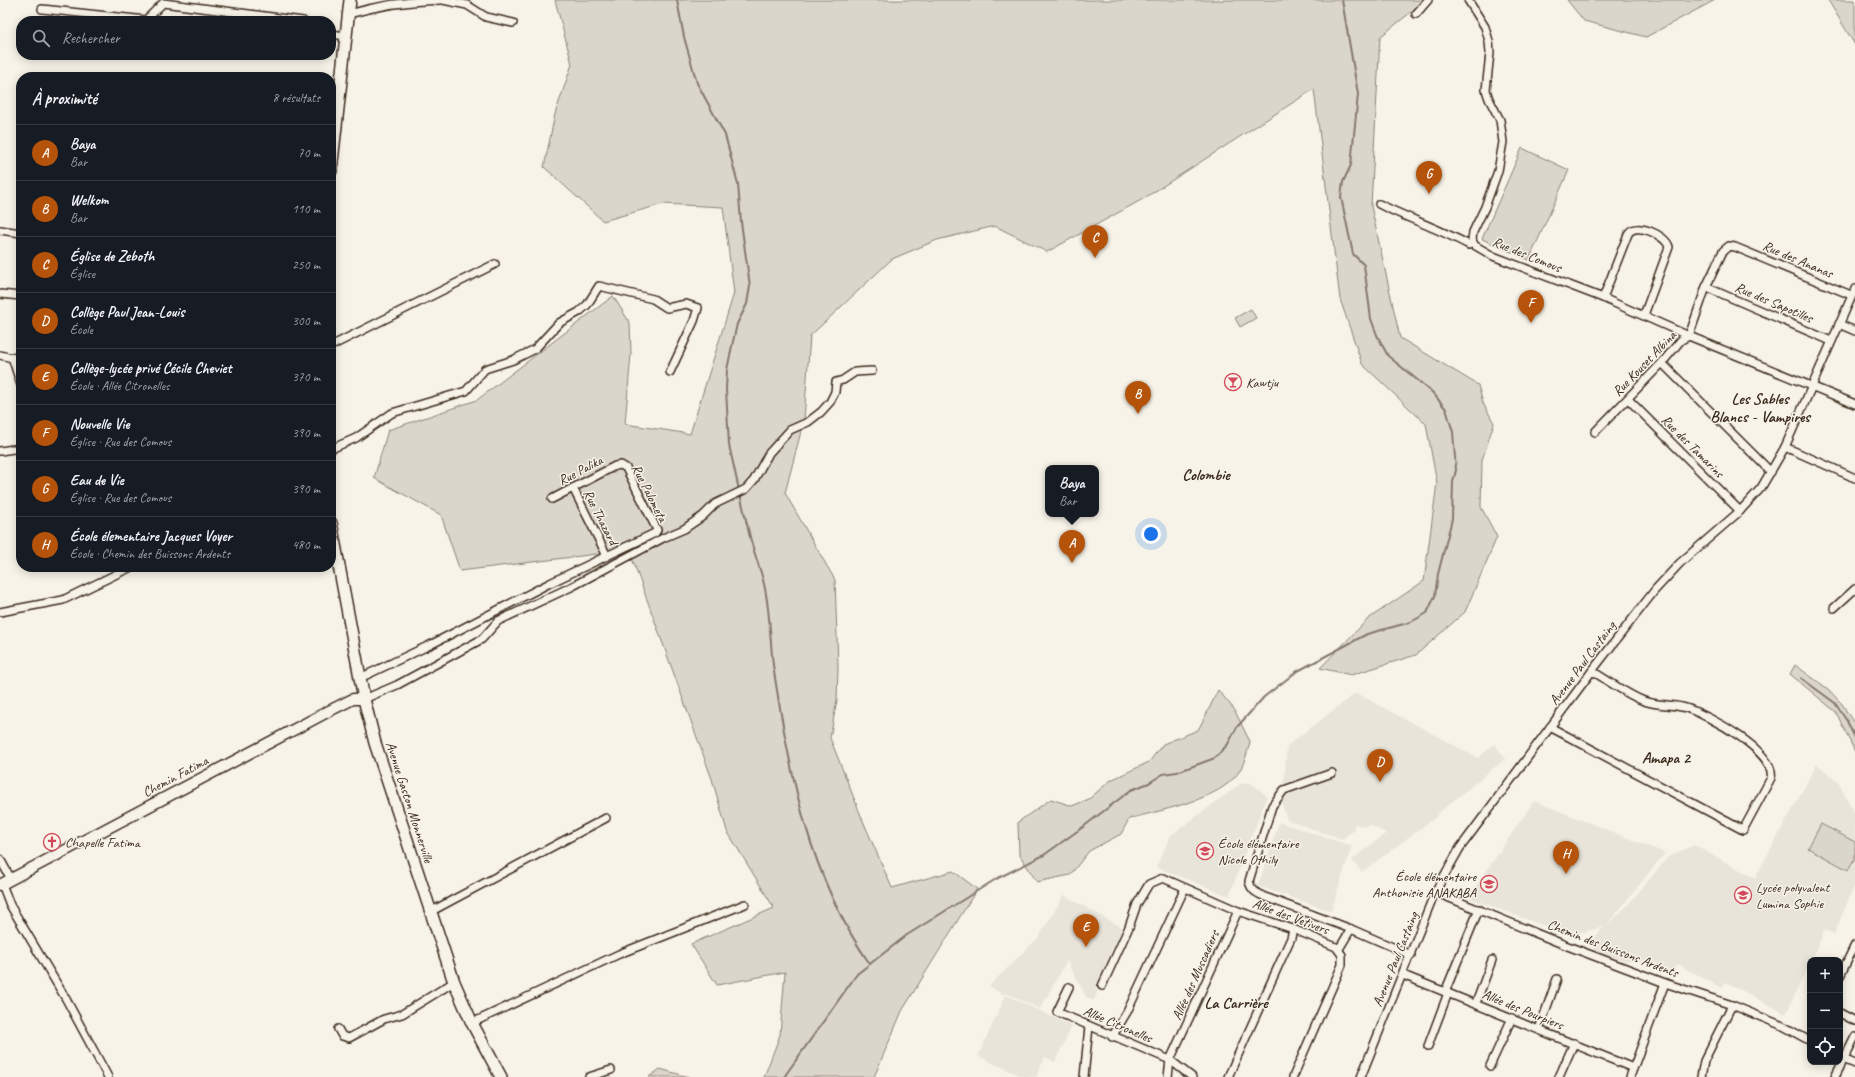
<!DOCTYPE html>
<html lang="fr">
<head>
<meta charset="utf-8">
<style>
  :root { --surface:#171b24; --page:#20242c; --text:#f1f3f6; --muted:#9ea1a6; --line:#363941; --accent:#b45309 }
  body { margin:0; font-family:Caveat,sans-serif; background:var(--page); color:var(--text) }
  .controls { position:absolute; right:12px; bottom:12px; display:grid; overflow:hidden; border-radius:8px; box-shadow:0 2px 10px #0003 }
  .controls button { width:36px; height:36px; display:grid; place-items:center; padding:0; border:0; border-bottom:1px solid var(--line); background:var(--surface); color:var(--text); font:20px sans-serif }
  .you { position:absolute; left:1151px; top:534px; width:14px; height:14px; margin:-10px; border:3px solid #fff; border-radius:50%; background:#1a73e8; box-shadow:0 0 0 6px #1a73e833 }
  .badge { display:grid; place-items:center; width:26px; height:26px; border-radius:50%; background:var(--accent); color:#fff; font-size:13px; font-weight:700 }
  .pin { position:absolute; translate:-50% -33px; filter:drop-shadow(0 1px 2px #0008) }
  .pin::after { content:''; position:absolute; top:21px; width:14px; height:12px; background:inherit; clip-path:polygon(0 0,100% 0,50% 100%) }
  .popup { position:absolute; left:1045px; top:465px; width:54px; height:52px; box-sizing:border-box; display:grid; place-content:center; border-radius:8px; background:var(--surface); filter:drop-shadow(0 1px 3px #0005); font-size:13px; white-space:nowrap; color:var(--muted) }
  .popup b { font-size:15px; color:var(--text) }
  .popup::after { content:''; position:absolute; left:50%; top:100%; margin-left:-8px; border:8px solid transparent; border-top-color:var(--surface) }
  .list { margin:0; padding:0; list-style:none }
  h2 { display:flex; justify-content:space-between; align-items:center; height:52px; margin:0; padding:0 16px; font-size:17px }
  h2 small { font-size:13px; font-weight:400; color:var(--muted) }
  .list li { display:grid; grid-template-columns:26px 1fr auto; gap:12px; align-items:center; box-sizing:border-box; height:56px; padding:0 16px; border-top:1px solid var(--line) }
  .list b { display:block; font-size:15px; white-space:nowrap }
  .list p { margin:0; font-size:13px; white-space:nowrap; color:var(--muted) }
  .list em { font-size:13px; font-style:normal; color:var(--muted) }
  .icon { flex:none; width:22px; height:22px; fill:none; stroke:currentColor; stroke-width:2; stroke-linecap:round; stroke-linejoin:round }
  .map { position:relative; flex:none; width:1855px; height:1077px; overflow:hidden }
  .search { position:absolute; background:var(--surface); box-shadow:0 2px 10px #0003; left:16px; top:16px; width:320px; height:44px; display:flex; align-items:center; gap:10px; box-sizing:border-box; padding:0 14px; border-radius:16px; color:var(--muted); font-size:15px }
  .panel { position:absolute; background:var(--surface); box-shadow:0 2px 10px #0003; left:16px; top:72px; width:320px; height:500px; border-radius:16px }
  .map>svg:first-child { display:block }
  .built { fill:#e9e4d9 }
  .green { fill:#dbd6cb; stroke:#8b8074 }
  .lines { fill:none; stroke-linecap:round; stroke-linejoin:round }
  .stream { stroke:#84786c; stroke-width:2 }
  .street-casing { stroke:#3b2a1e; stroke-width:10 }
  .secondary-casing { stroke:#3b2a1e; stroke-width:13 }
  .primary-casing { stroke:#3b2a1e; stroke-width:14 }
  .street { stroke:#f7f3e8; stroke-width:7 }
  .secondary { stroke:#f7f3e8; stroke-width:10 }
  .primary { stroke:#f7f3e8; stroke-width:11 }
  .labels { text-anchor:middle; stroke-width:3; stroke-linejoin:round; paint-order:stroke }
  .street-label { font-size:14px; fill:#3b2a1e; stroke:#f7f3e8 }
  .poi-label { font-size:14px; fill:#3b2a1e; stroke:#f7f3e8; text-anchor:start }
  .quarter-label { font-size:16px; font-weight:bold; fill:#3b2a1e; stroke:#f7f3e8 }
</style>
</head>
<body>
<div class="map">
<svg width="1855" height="1077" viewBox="0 0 1855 1077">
  <rect width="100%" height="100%" fill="#f7f3e8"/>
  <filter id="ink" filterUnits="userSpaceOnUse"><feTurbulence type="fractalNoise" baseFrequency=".025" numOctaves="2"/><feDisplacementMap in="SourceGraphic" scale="8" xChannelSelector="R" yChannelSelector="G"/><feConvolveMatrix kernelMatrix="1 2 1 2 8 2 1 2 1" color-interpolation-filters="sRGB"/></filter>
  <g filter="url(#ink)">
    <!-- built -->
    <g class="built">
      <polygon points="1356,693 1478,758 1495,744 1505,759 1437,814 1436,817 1362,872 1352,860 1386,833 1368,824 1367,827 1355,824 1353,831 1342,839 1287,820 1282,804 1287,746"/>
      <polygon points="1817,764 1838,782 1855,814 1855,884 1834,934 1825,930 1786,1014 1726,982 1722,988 1677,964 1673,972 1635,960 1627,961 1592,951 1594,947 1588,944 1604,927 1569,935 1472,899 1470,895 1534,801 1665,853 1607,925 1627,906 1668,857 1694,845 1755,878"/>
      <polygon points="1245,783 1251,783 1267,796 1229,896 1156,867 1171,835 1240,784"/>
      <polygon points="1279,822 1352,846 1331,911 1258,886"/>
      <polygon points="1064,895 1123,928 1112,949 1094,1001 1086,997 1067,961 1040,1009 1008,994 1002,994 989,986 1039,937"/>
      <polygon points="1006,995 1072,1026 1055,1062 1045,1057 1036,1077 1023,1077 978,1056"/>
    </g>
    <!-- green -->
    <g class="green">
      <polygon points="555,0 1426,0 1380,37 1371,206 1400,338 1478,385 1483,403 1494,423 1482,460 1481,507 1497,537 1465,612 1416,655 1351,675 1320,668 1368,619 1424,581 1437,483 1426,424 1362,364 1340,299 1314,89 1143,199 1047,252 995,226 937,240 892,259 810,336 804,420 785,493 835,580 838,666 837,700 830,738 863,821 892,888 953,871 977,889 902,1011 874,1077 764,1077 780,1035 785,972 717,985 691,944 774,908 727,831 712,779 629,550 460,571 441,515 374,478 388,430 477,400 613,296 630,323 631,354 625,424 690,434 734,293 723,207 663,204 603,221 544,167 555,114 572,64"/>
      <polygon points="1567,0 1715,0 1646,37 1584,21"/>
      <polygon points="1828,0 1855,0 1855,45"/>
      <polygon points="1522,148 1569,170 1529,260 1482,239"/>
      <polygon points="1251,309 1256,318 1240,327 1235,318"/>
      <polygon points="1795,665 1828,689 1842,704 1855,725 1855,752 1836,712 1790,674"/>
      <path d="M1218,690L1234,709L1250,742C1247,754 1243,769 1234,778C1211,802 1159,810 1129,819L1121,834L1089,851L1070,875L1037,882L1019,854L1018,822L1051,799L1072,806L1089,799L1111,780L1149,762L1163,744L1198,730L1207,713Z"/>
      <polygon points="1821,824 1855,842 1855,858 1848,870 1808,848"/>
      <polygon points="660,1069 689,1077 649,1077"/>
    </g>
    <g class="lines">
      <!-- stream -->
      <g class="stream">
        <polyline points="677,0 684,37 697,83 725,135 738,184 741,222 750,286 747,304 737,324 732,346 727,370 726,389 729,445 739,490"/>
        <path d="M740,494C744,510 747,526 751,541C755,556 761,570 764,584C770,609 770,640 773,665C789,770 808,876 870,964"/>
        <polyline points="1801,678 1835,703 1847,721 1855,738"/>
        <polyline points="784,1077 857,974 907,935 996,879 1044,855 1083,827 1131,790 1149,783 1163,774 1177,772 1215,758 1228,744 1237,727 1264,697 1296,672 1367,634 1411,622 1427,613 1435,596 1438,574 1452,519 1453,482 1456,470 1453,432 1446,409 1432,392 1388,356 1377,335 1371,319 1364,265 1353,254 1341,197 1343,182 1351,165 1358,94 1342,0"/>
      </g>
      <!-- street casing -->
      <g class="street-casing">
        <g id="street">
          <polyline points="443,0 467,5 486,17 513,23"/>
          <polyline points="1468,0 1485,27 1489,41 1490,53 1486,90 1489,99 1500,120 1503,142 1498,171 1485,207 1473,232 1472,240 1474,245 1493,256 1603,298 1689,336 1855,404"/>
          <polyline points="42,9 146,20 163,3 303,21"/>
          <path d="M349,14C380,5 407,1 440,0"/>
          <polyline points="1416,14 1428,0"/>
          <polyline points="331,34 346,36"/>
          <path d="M1379,204C1409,219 1440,229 1469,245L1473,242"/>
          <polyline points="0,230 21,233"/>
          <polyline points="1706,287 1831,341"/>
          <polyline points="0,294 21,296"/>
          <path d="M1603,298L1628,234C1635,221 1666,235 1669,247L1644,315"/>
          <polyline points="1839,324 1855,331"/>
          <polyline points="331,346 495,264"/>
          <polyline points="0,355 21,360"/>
          <polyline points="12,357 21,385"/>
          <polyline points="1662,363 1771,472"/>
          <polyline points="1628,399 1740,511"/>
          <polyline points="1595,432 1662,363 1681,340 1689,336 1706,287 1723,251 1729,246 1735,247 1851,295"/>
          <polyline points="1785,447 1855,478"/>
          <polyline points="331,449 356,438 392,413 466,391 485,369 513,360 535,349 559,323 579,312 587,305 599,286 653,299 667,308 686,304 698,308 694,321 670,372"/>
          <polyline points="0,451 21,448"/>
          <polyline points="573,488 607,556"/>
          <polyline points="1834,608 1855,589"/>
          <polyline points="0,612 63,600 131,567"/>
          <polyline points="360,678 432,644 548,584 655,533 657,530 626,468 621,465 615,466 552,499"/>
          <polyline points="364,699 397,685 482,639 498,621 571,587 663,538 684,529 703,516 715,504 746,489 754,480 769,453 790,430 808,422 821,412 830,402 835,392 836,382 843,380 855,372 872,371"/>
          <path d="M1550,727L1743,830L1771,778C1777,752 1708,715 1686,708C1673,704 1658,706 1644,701C1626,694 1609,681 1592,671"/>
          <path d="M1332,773L1284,790L1272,806L1249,881C1251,891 1257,893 1265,897L1351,929L1411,955"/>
          <polyline points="0,859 11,879"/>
          <polyline points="2,884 10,905 66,999 108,1077"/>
          <polyline points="1435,892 1565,945 1665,983 1732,1005 1783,1026 1810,1041"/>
          <polyline points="430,912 606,818"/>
          <polyline points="1339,949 1351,929"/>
          <polyline points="1403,975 1633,1068"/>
          <polyline points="1840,976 1855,945"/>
          <polyline points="1102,986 1129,927 1137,904 1149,884 1163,878 1238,911 1293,929 1336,947 1342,955 1342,965 1293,1077"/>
          <polyline points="1069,987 1057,1012 1170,1060 1192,1077"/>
          <polyline points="1445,992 1479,909"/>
          <polyline points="1476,1003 1492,960"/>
          <polyline points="1840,1013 1855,1021"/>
          <polyline points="472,1023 619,954 745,904"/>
          <polyline points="338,1029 342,1036 349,1038 384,1019 402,1014 454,982"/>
          <polyline points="1539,1029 1557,979"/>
          <polyline points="1112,1037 1127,1012 1185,888"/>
          <polyline points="1428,1046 1448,993"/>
          <polyline points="1841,1058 1855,1064"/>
          <polyline points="1490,1066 1512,1018"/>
          <polyline points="589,1077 611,1070"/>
          <polyline points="1084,1077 1089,1026"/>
          <polyline points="1168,1077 1170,1060 1238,911"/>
          <polyline points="1228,1077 1291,938 1293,929"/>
          <polyline points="1361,1077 1435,892 1460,848 1592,671 1655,590 1680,563 1740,511 1761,488 1785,447 1855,289"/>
          <polyline points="1559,1077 1574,1043"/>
          <polyline points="1630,1077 1665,983"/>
          <polyline points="1701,1077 1704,1061 1732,1005"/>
          <polyline points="1835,1077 1855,1037"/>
        </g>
      </g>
      <!-- secondary casing -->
      <g class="secondary-casing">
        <polyline id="secondary" points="0,885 329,711 353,699 364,699"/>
      </g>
      <!-- primary casing -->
      <g class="primary-casing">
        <g id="primary">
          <polyline points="331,171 350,0"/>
          <polyline points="331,523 364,699 375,743 454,982 472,1023 501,1077"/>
        </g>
      </g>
      <!-- street -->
      <use href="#street" class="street"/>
      <!-- secondary -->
      <use href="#secondary" class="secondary"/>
      <!-- primary -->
      <use href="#primary" class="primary"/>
    </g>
  </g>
  <!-- icons -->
  <defs>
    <g id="bar-ring" transform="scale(0.9)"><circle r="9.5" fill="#f7f3e8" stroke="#d1495b" stroke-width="1.5"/><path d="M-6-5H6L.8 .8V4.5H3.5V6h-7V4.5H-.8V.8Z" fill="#d1495b"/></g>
    <g id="church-ring" transform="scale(0.9)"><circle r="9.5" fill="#f7f3e8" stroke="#d1495b" stroke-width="1.5"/><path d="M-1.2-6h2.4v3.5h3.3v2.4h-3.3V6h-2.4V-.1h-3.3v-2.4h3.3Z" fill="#d1495b"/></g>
    <g id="school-ring" transform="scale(0.9)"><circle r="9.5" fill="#f7f3e8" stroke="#d1495b" stroke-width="1.5"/><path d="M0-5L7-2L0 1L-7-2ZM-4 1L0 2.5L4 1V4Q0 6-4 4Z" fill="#d1495b"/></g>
  </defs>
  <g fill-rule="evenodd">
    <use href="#bar-ring" x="1233" y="382"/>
    <use href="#church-ring" x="52" y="842"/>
    <use href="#school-ring" x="1205" y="851"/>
    <use href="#school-ring" x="1489" y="884"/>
    <use href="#school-ring" x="1743" y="895"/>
  </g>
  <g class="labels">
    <!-- street labels -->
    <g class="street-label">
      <text transform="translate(1527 254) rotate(22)" y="5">Rue des Comous</text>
      <text transform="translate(1798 259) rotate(23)" y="5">Rue des Ananas</text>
      <text transform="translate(1774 302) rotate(23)" y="5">Rue des Sapotilles</text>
      <text transform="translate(1644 363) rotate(-46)" y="5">Rue Kouset Albina</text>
      <text transform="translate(1693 446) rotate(45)" y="5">Rue des Tamarins</text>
      <text transform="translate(580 470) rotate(-28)" y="5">Rue Palika</text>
      <text transform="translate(650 493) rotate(63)" y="5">Rue Palometa</text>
      <text transform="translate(601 517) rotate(63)" y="5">Rue Thazard</text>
      <text transform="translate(1582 663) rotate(-53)" y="5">Avenue Paul Castaing</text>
      <text transform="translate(175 776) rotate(-28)" y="5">Chemin Fatima</text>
      <text transform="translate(410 802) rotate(72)" y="5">Avenue Gaston Monnerville</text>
      <text transform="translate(1291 916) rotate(20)" y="5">Allée des Vetivers</text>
      <text transform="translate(1613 948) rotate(21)" y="5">Chemin des Buissons Ardents</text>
      <text transform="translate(1395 959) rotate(-68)" y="5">Avenue Paul Castaing</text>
      <text transform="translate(1195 975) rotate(-66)" y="5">Allée des Muscadiers</text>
      <text transform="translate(1523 1009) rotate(22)" y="5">Allée des Pourpiers</text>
      <text transform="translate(1118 1024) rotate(23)" y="5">Allée Citronelles</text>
    </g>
    <!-- poi labels -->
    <g class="poi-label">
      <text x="1246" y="387">Kawtju</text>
      <text x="65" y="847">Chapelle Fatima</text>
      <text x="1218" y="848">École élémentaire<tspan x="1218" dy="16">Nicole Othily</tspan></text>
      <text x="1476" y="881" text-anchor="end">École élémentaire<tspan x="1476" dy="16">Anthonisie ANAKABA</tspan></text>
      <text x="1756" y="892">Lycée polyvalent<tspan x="1756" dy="16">Lumina Sophie</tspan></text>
    </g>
    <!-- quarter labels -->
    <g class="quarter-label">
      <text x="1760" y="404">Les Sables<tspan x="1760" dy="18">Blancs - Vampires</tspan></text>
      <text x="1206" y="480">Colombie</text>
      <text x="1666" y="763">Amapa 2</text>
      <text x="1236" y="1008">La Carrière</text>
    </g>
  </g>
</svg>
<div class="controls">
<button>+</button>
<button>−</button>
<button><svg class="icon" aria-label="locate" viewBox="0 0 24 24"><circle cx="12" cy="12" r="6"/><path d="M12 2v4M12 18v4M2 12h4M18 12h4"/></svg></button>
</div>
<div class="you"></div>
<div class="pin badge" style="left:1072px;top:563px">A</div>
<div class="popup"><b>Baya</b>Bar</div>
<div class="pin badge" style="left:1138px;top:414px">B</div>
<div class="pin badge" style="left:1095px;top:258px">C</div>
<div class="pin badge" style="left:1380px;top:782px">D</div>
<div class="pin badge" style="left:1086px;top:947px">E</div>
<div class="pin badge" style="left:1531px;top:323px">F</div>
<div class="pin badge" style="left:1429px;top:194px">G</div>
<div class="pin badge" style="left:1566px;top:874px">H</div>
<div class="search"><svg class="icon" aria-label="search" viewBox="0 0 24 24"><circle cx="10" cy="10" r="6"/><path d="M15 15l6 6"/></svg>Rechercher</div>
<section class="panel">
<h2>À proximité<small>8 résultats</small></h2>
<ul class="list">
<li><span class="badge">A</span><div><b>Baya</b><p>Bar</p></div><em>70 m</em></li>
<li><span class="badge">B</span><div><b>Welkom</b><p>Bar</p></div><em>110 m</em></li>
<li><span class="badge">C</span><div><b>Église de Zeboth</b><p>Église</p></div><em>250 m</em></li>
<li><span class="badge">D</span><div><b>Collège Paul Jean-Louis</b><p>École</p></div><em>300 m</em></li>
<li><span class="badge">E</span><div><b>Collège-lycée privé Cécile Cheviet</b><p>École · Allée Citronelles</p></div><em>370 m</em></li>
<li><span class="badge">F</span><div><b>Nouvelle Vie</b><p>Église · Rue des Comous</p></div><em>390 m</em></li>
<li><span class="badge">G</span><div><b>Eau de Vie</b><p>Église · Rue des Comous</p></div><em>390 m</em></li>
<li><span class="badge">H</span><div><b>École élementaire Jacques Voyer</b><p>École · Chemin des Buissons Ardents</p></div><em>480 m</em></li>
</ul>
</section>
</div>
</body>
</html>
